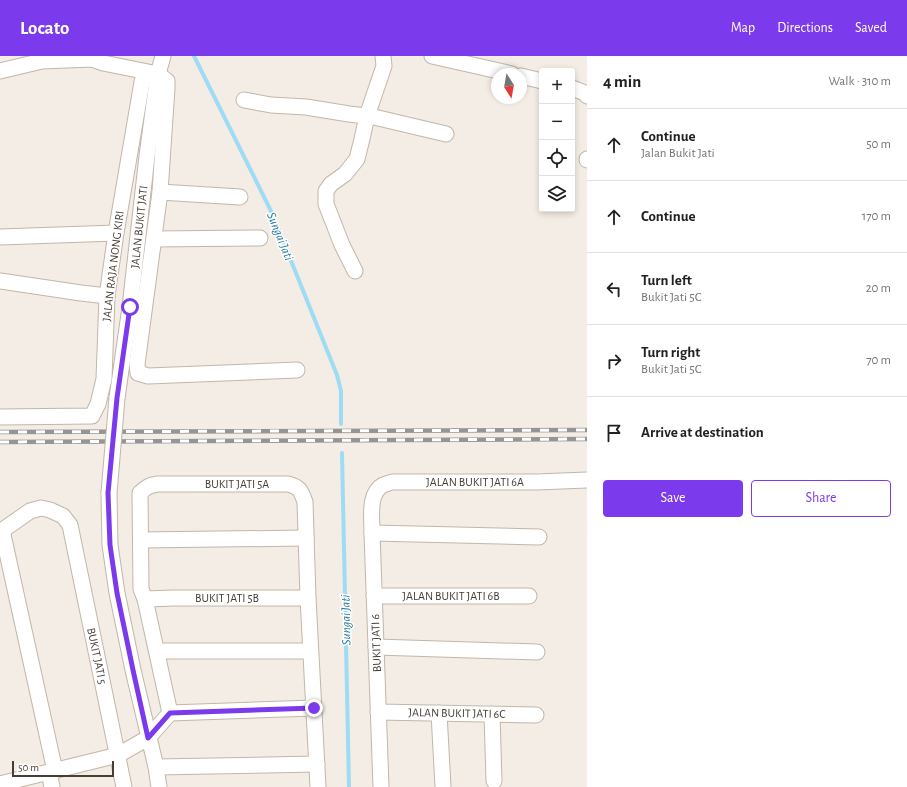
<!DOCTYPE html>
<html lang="en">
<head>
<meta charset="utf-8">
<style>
  :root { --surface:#fff; --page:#f2f2f2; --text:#202124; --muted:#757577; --line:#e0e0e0; --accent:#7c3aed }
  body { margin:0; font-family:"Alegreya Sans",sans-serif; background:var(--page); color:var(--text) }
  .controls { position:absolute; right:12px; top:12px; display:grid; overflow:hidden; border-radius:4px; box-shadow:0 2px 6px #0003 }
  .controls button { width:36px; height:36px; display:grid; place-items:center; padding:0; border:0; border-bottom:1px solid var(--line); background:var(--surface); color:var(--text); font:20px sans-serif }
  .compass { position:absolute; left:491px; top:12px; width:36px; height:36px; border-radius:50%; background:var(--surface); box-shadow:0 2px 6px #0003; rotate:169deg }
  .scale { position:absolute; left:12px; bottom:10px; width:102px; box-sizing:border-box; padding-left:4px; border:2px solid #463d34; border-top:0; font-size:11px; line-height:14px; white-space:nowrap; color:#463d34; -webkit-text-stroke:3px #fff; paint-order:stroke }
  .stop { position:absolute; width:12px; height:12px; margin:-9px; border:3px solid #7c3aed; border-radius:50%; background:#fff }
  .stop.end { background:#7c3aed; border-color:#fff; box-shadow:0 1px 4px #0008 }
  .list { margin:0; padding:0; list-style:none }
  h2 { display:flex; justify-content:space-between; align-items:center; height:52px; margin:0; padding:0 16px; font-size:17px }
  h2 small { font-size:13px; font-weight:400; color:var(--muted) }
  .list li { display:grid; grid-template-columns:26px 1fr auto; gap:12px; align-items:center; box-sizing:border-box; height:72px; padding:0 16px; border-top:1px solid var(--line) }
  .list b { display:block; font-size:15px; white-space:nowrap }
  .list p { margin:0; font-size:13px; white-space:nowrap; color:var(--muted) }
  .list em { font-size:13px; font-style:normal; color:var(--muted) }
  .actions { display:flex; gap:8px; padding:12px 16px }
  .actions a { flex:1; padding:9px 0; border:1px solid var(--accent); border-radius:4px; text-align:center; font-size:14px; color:var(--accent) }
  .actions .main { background:var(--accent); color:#fff }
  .icon { flex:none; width:22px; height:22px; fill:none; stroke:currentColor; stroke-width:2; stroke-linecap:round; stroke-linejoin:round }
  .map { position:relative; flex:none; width:587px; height:731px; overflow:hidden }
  header { display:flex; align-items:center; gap:24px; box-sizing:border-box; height:56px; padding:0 20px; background:var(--accent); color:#fff }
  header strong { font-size:19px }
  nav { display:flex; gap:22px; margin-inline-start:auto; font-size:14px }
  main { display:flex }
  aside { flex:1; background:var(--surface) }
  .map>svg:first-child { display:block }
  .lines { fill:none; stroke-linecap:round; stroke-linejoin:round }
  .stream { stroke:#9edcf3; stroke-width:4 }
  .minor-casing { stroke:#c2b6aa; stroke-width:17 }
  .minor { stroke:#fff; stroke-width:15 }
  .rail-casing { stroke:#959595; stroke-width:4.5 }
  .rail { stroke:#fff; stroke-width:3; stroke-dasharray:9; stroke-linecap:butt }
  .minor-bridge-casing { stroke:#c2b6aa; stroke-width:17; stroke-linecap:butt }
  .minor-bridge { stroke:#fff; stroke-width:15 }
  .route { stroke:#7c3aed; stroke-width:5 }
  .labels { text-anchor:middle; stroke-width:3; stroke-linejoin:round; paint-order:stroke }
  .street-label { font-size:12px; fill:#463d34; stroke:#fff }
  .water-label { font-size:13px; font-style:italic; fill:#257a9d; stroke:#fff }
</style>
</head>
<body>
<header>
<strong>Locato</strong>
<nav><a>Map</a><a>Directions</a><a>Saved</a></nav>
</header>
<main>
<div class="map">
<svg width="587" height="731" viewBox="0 0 587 731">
  <rect width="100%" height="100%" fill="#f3ede5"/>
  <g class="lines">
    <!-- stream -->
    <g class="stream">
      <polyline points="194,0 271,155 337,319 341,335 341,368"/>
      <polyline points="342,397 349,731"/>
    </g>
    <!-- minor casing -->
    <g class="minor-casing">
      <g id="minor">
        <polyline points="432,0 512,18"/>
        <polyline points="0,15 42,5 92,3 103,7 158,18 167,25 167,32 160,136 137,308 138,317 148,320 297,314"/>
        <polyline points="521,20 542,25"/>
        <polyline points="572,32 585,37 587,40"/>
        <polyline points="244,44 271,49 306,51 349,58 374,61 446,78"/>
        <polyline points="587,104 587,103"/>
        <polyline points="160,136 240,141"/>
        <polyline points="0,181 116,177"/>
        <polyline points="154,183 260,182"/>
        <polyline points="355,215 342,189 326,148 326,135 331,128 345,118 357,103 362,83 367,60 384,10 383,0"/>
        <polyline points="0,225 81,237 107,240"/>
        <polyline points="117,342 130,251 147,100 158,18 163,0"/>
        <polyline points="0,361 92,360 98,348 104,323 107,240 116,177 142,26 145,16"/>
        <polyline points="109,437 110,489 117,537 133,614 156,711 159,731"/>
        <polyline points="2,474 55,715"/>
        <polyline points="0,476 30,455 41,452 50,454 63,460 70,469 124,731"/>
        <polyline points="372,477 539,481"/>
        <polyline points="141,484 306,482"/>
        <polyline points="374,540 529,540"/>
        <polyline points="145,543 174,542 308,542"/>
        <polyline points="376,591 537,596"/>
        <polyline points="157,595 310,595"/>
        <polyline points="378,656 536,659"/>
        <path d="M170,657L145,543L141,533L140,437C146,431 150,429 158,428H288C300,431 301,435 305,446L308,542L318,731"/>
        <polyline points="439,657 443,731"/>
        <polyline points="492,658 494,725"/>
        <polyline points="156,711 317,708"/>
        <polyline points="49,716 52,731"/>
        <polyline points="0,728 118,699 148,682 170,657 314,652"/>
        <path d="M381,731L372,477C372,462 368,437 383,429C386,428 389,427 392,426H537L587,424"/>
      </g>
    </g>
    <!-- minor -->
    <use href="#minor" class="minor"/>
    <!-- rail casing -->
    <g class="rail-casing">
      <g id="rail">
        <polyline points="0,376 587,374"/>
        <polyline points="0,386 587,383"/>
      </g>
    </g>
    <!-- rail -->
    <use href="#rail" class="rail"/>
    <!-- minor-bridge casing -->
    <g class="minor-bridge-casing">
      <polyline id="minor-bridge" points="109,437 117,342"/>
    </g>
    <!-- minor-bridge -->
    <use href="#minor-bridge" class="minor-bridge"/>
  </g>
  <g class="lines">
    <!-- route -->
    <polyline class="route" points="130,251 117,342 108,437 110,489 117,537 133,614 148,682 170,657 314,652"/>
  </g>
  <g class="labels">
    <!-- street labels -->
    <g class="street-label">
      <text transform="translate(139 171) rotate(-84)" y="4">JALAN BUKIT JATI</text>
      <text transform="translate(113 210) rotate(-83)" y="4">JALAN RAJA NONG KIRI</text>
      <text x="475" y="430">JALAN BUKIT JATI 6A</text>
      <text x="237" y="432">BUKIT JATI 5A</text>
      <text x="451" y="544">JALAN BUKIT JATI 6B</text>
      <text x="227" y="546">BUKIT JATI 5B</text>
      <text transform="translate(376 587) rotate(-92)" y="4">BUKIT JATI 6</text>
      <text transform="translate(97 600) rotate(78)" y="4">BUKIT JATI 5</text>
      <text transform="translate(457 657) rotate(1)" y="4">JALAN BUKIT JATI 6C</text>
    </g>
    <!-- water labels -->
    <g class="water-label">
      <text transform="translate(281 180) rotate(68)" y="5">Sungai Jati</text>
      <text transform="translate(345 564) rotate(-91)" y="5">Sungai Jati</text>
    </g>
  </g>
</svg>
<div class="controls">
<button>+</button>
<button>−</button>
<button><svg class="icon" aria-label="locate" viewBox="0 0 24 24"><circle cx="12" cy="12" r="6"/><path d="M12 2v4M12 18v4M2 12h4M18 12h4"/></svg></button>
<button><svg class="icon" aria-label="layers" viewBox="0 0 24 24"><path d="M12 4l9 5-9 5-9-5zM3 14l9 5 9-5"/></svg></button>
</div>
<svg class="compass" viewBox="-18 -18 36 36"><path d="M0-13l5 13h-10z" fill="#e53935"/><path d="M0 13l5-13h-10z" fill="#757577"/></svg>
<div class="scale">50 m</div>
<div class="stop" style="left:130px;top:251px"></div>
<div class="stop end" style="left:314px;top:652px"></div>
</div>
<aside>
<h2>4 min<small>Walk · 310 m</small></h2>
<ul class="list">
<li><svg class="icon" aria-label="ahead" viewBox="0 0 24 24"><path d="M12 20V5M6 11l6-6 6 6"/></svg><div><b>Continue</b><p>Jalan Bukit Jati</p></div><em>50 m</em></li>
<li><svg class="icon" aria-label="ahead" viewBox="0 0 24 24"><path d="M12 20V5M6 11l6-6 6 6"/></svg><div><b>Continue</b></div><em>170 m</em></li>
<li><svg class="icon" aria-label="left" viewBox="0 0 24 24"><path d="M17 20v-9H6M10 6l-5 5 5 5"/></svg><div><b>Turn left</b><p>Bukit Jati 5C</p></div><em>20 m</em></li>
<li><svg class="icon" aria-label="right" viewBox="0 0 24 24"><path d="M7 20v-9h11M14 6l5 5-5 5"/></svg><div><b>Turn right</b><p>Bukit Jati 5C</p></div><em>70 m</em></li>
<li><svg class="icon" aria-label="arrive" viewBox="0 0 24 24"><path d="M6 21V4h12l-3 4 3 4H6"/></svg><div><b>Arrive at destination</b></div></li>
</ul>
<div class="actions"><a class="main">Save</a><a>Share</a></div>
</aside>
</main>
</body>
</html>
